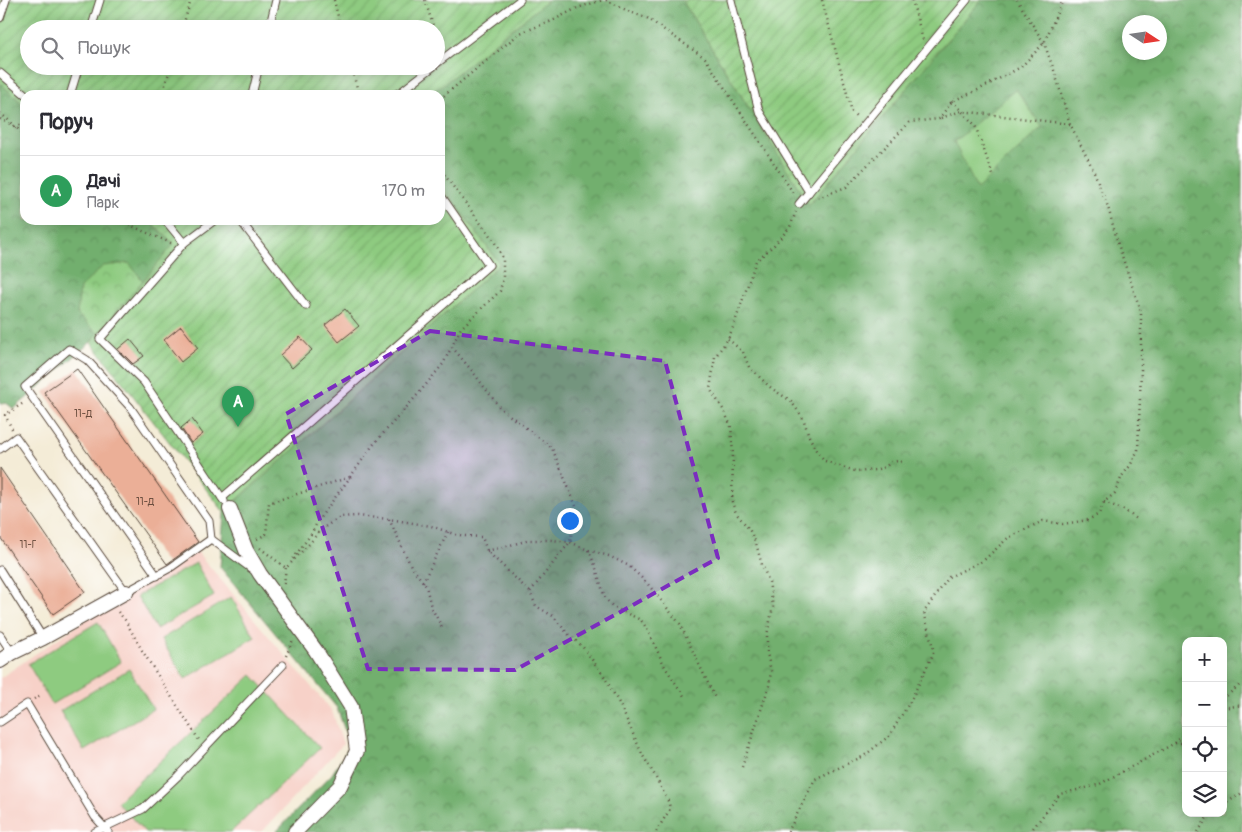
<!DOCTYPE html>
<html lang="uk">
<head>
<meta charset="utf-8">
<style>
  :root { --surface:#fff; --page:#f7f7f7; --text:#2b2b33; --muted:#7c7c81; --line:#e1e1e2; --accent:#db2777 }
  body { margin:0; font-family:Pangolin,sans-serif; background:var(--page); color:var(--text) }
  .controls { position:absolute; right:15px; bottom:15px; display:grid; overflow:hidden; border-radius:10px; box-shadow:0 2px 12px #0003 }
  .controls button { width:45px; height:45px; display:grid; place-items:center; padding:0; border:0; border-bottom:1px solid var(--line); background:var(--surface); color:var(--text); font:25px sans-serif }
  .compass { position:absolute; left:1122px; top:15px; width:45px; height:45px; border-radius:50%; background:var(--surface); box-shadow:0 2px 12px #0003; rotate:102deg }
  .you { position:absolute; left:569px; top:520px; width:18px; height:18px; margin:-12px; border:4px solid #fff; border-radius:50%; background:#1a73e8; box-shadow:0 0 0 8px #1a73e833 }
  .badge { display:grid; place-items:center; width:32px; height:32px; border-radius:50%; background:var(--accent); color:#fff; font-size:16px; font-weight:700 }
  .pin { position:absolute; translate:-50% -41px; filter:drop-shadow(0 1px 2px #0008) }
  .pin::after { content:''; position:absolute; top:26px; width:18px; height:15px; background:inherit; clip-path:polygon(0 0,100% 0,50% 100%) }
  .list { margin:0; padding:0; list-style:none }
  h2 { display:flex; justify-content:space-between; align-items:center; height:65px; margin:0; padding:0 20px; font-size:21px }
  h2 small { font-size:16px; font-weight:400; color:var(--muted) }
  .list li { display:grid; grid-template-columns:32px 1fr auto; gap:15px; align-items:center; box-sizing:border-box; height:70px; padding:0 20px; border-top:1px solid var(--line) }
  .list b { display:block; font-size:19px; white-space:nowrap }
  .list p { margin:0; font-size:16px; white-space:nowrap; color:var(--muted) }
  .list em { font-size:16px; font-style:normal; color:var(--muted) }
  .icon { flex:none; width:28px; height:28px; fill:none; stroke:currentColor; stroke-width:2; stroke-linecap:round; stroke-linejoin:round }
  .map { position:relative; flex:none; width:1242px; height:832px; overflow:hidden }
  .search { position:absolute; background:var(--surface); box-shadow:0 2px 12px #0003; left:20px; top:20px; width:425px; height:55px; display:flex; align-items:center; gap:12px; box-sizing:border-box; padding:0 18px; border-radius:28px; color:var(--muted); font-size:19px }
  .panel { position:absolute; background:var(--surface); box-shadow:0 2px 12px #0003; left:20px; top:90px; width:425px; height:135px; border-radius:15px }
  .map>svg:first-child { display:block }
  .built { fill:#f7d1c8 }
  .forest { fill:url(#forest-crowns); stroke:#566c46; fill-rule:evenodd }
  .park { fill:url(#park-crowns); stroke:#647a4f }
  .garden { fill:url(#garden-furrows); stroke:#647a4f; fill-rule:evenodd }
  .pitch { fill:#8ecb80; stroke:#647a4f }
  .building { fill:#ebaf97 }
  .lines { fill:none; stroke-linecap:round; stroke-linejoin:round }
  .service-casing { stroke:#57473a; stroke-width:9 }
  .minor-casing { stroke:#57473a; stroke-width:16 }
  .path { stroke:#57473a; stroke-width:2.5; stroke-dasharray:1 4; stroke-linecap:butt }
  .service { stroke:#fff; stroke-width:7 }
  .minor { stroke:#fff; stroke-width:14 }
  .marked { fill:#7b2cbf; fill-opacity:0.2; stroke:#7b2cbf; stroke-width:4; stroke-dasharray:10 6; stroke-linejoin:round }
  .labels { text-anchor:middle; stroke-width:4.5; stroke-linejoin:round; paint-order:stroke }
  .number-label { font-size:10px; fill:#674b3c }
</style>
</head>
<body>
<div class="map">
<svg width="1242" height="832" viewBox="0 0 1242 832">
  <defs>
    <pattern id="forest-crowns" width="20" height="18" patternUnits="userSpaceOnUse" patternTransform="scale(1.25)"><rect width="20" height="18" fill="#72af6e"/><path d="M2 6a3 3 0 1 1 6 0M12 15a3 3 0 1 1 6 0" fill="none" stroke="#5f8f5a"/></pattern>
    <pattern id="park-crowns" width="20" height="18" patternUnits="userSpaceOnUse" patternTransform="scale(1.25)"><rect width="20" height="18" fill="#8ecb80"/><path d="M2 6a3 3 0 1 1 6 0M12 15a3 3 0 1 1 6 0" fill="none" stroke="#7bae6e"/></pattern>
    <pattern id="garden-furrows" width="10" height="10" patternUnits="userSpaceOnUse" patternTransform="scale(1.25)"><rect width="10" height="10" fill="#8ecb80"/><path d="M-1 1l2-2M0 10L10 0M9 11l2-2" fill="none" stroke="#7bae6e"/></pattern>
  </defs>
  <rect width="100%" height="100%" fill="#fff"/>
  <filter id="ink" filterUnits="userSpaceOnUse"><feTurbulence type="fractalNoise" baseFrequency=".02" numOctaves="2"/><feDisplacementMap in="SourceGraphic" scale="10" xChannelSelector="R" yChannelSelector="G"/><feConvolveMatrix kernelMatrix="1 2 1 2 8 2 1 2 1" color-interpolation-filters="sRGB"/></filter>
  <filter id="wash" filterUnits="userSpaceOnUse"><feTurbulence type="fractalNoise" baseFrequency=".0096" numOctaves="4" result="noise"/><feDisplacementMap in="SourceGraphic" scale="20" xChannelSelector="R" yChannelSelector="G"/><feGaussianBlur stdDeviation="1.12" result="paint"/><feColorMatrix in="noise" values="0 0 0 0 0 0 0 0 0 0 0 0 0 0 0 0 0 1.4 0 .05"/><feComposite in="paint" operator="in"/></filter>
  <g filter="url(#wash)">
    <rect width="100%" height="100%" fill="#f4ecd7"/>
    <!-- built -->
    <polygon class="built" points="193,547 332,711 343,744 262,832 0,832 0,678"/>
    <!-- forest -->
    <g class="forest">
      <path d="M548,0H682L809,205L981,0H1242V832H276L332,774L350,745L337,708L220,567L224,512L500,264L440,184V95H430ZM1130,22H1160V52H1130ZM1186,641H1223V813H1186Z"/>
      <polygon points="0,83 25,106 25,220 148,220 175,244 91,342 14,409 5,402 0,404"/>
    </g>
    <!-- park -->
    <polygon class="park" points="129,263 143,281 98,334 77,314 80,288 103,266"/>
    <!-- garden -->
    <g class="garden">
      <path d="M0,0H548L430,95H25V106L0,83ZM29,29H436V66H29Z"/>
      <polygon points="682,0 981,0 809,205"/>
      <polygon points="440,184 500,264 224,512 91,342 174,244 149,220 440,220"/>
    </g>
    <!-- pitch -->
    <g class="pitch">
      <polygon points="1016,89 1042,127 977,189 954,142"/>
      <polygon points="196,563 214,596 156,629 137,596"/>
      <polygon points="231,597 255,637 185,679 161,639"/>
      <polygon points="98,622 121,662 52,704 28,664"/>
      <polygon points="129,669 153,709 84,751 60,711"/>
      <polygon points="252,675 320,748 231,832 145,832 117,802"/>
    </g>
    <g id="blocks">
      <!-- building -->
      <g class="building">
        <polygon points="345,309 359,326 339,342 325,325"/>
        <polygon points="181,326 198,348 181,362 164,340"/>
        <polygon points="300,337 312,350 292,368 280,355"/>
        <polygon points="130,339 144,356 133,364 118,349"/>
        <polygon points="77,369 198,542 167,564 44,392"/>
        <polygon points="192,419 203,434 191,443 181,428"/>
        <polygon points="0,468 85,592 53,614 0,537"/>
      </g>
    </g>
  </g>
  <g filter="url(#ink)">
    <use href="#blocks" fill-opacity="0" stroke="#57473a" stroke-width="1"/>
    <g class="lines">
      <!-- service casing -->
      <g class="service-casing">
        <g id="service">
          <polyline points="731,0 759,111 809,192 967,0"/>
          <polyline points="0,18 6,0"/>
          <polyline points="91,29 100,0"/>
          <polyline points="269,29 276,0"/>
          <polyline points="436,64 520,0"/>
          <polyline points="0,73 26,95"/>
          <polyline points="70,95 79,66"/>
          <polyline points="252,95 259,66"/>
          <polyline points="395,95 402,91 434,66"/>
          <polyline points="799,204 809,192"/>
          <polyline points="165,220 184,243"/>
          <polyline points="215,220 184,243 100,339 144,382 224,501"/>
          <polyline points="240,220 306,306"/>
          <polyline points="0,449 16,437 126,592 170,568 211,539 253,570"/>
          <polyline points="222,498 489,265 440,194"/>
          <polyline points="0,570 43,638"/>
          <polyline points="157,576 25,387 69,349 87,360 130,407 209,521 211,539"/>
          <polyline points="0,635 12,653"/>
          <polyline points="0,722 27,704 95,817 104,827 108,832"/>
          <polyline points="95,832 143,809 178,776 283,665"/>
        </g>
      </g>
      <!-- minor casing -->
      <g class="minor-casing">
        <g id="minor">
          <polyline points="230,509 246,550 260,574 316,651 351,707 357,751 340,786 295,832"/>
          <polyline points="0,661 12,653 43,638 126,592"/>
        </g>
      </g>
      <!-- path -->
      <g class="path">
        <polyline points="334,0 341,29"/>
        <polyline points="425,0 434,29"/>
        <polyline points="606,0 630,12 647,18 705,58 794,194"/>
        <polyline points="822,0 852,112 857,117"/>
        <polyline points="912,0 923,40"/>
        <polyline points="182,29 191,0"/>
        <polyline points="436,37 440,50"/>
        <polyline points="351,66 359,95"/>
        <polyline points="162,95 171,66"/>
        <polyline points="440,99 520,33 552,21 577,8 603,0"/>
        <polyline points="952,101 975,125 994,178"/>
        <polyline points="0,113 13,124"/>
        <polyline points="941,118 961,111 1070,124"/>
        <polyline points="0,119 16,127 25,136"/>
        <polyline points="15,127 22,124 25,121"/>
        <polyline points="818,198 846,187 910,122 939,119 952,101 978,90 1021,67 1044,43 1063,0"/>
        <polyline points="120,220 143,231 171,243"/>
        <polyline points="728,339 743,352 749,367 771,388 791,401 803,418 809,436 816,450 825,461 858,472 875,470 885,467 891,462 898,461 905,463"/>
        <polyline points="452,347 473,372 500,408 552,448 576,506 570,542 530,592"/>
        <polyline points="12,429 5,415 25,402"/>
        <polyline points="1104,502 1122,509 1137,519"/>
        <polyline points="389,519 411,566 426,586 431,607 443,629"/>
        <polyline points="257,539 266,534 269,503 350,477"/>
        <polyline points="260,548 286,568 311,542 320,530 340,517 358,516 389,519 431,526 454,534 465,536 482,537 487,551 530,592 536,606 553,616 568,634 582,646 604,676 620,705 643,756 654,774 669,803 670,809 656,832"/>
        <polyline points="588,550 595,565 605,598 613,607 641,620 647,629 665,667 684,696"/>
        <polyline points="487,551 530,540 551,540 570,542 588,550 609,556 629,566 647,583 680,624 715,698"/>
        <polyline points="293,559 311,534 319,519 351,476 373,445 419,393 443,364 461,328 500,291 503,278 503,258 494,241 440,169"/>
        <polyline points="423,582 448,532"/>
        <polyline points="284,584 286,567"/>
        <polyline points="118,612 125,620 143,652 199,740"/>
        <polyline points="286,656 293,640"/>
        <polyline points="34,699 42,694"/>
        <polyline points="1223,699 1242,683"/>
        <polyline points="1223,708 1242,705"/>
        <polyline points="1175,743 1186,743"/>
        <polyline points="742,767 769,686 771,671 767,653 767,635 773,607 769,582 761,562 756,543 749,529 736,513 732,502 733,455 731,426 723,409 710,389 715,357 728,339 734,325 756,261 774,245 790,227 796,212"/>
        <polyline points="1223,805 1242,793"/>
        <polyline points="788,832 815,779 864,756 889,736 911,700 934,652 924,612 949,577 984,560 1008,538 1043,521 1063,524 1088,520 1099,514 1104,502 1115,493 1122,476 1130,466 1138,450 1141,370 1141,312 1118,244 1108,207 1093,169 1070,124 1055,73 1044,43 1017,0"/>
        <polyline points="1030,832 1060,794 1098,785 1175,743 1186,733"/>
        <polyline points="1198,832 1210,813"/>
      </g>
      <!-- service -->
      <use href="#service" class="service"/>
      <!-- minor -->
      <use href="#minor" class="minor"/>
    </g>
  </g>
  <!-- marked area -->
  <path class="marked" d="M430,331L665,361L718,558L515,670L368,669L286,414Z"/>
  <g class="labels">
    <!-- number labels -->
    <g class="number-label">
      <text x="83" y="417">11-Д</text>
      <text x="145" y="505">11-Д</text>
      <text x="28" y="548">11-Г</text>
    </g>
  </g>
</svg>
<div class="controls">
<button>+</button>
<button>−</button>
<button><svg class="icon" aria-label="locate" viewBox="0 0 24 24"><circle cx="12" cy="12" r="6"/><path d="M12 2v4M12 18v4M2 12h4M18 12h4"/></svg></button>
<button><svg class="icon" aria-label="layers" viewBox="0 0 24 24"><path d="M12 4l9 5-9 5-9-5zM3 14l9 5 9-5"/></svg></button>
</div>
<svg class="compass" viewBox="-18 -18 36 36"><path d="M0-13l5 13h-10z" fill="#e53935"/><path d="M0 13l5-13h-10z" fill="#7c7c81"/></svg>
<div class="you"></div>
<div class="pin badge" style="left:238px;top:427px;background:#2e9e5b">A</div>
<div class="search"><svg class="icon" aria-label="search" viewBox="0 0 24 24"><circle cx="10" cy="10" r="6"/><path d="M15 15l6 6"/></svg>Пошук</div>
<section class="panel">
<h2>Поруч<small></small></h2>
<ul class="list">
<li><span class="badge" style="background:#2e9e5b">A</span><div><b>Дачі</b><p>Парк</p></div><em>170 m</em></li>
</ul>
</section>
</div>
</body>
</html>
